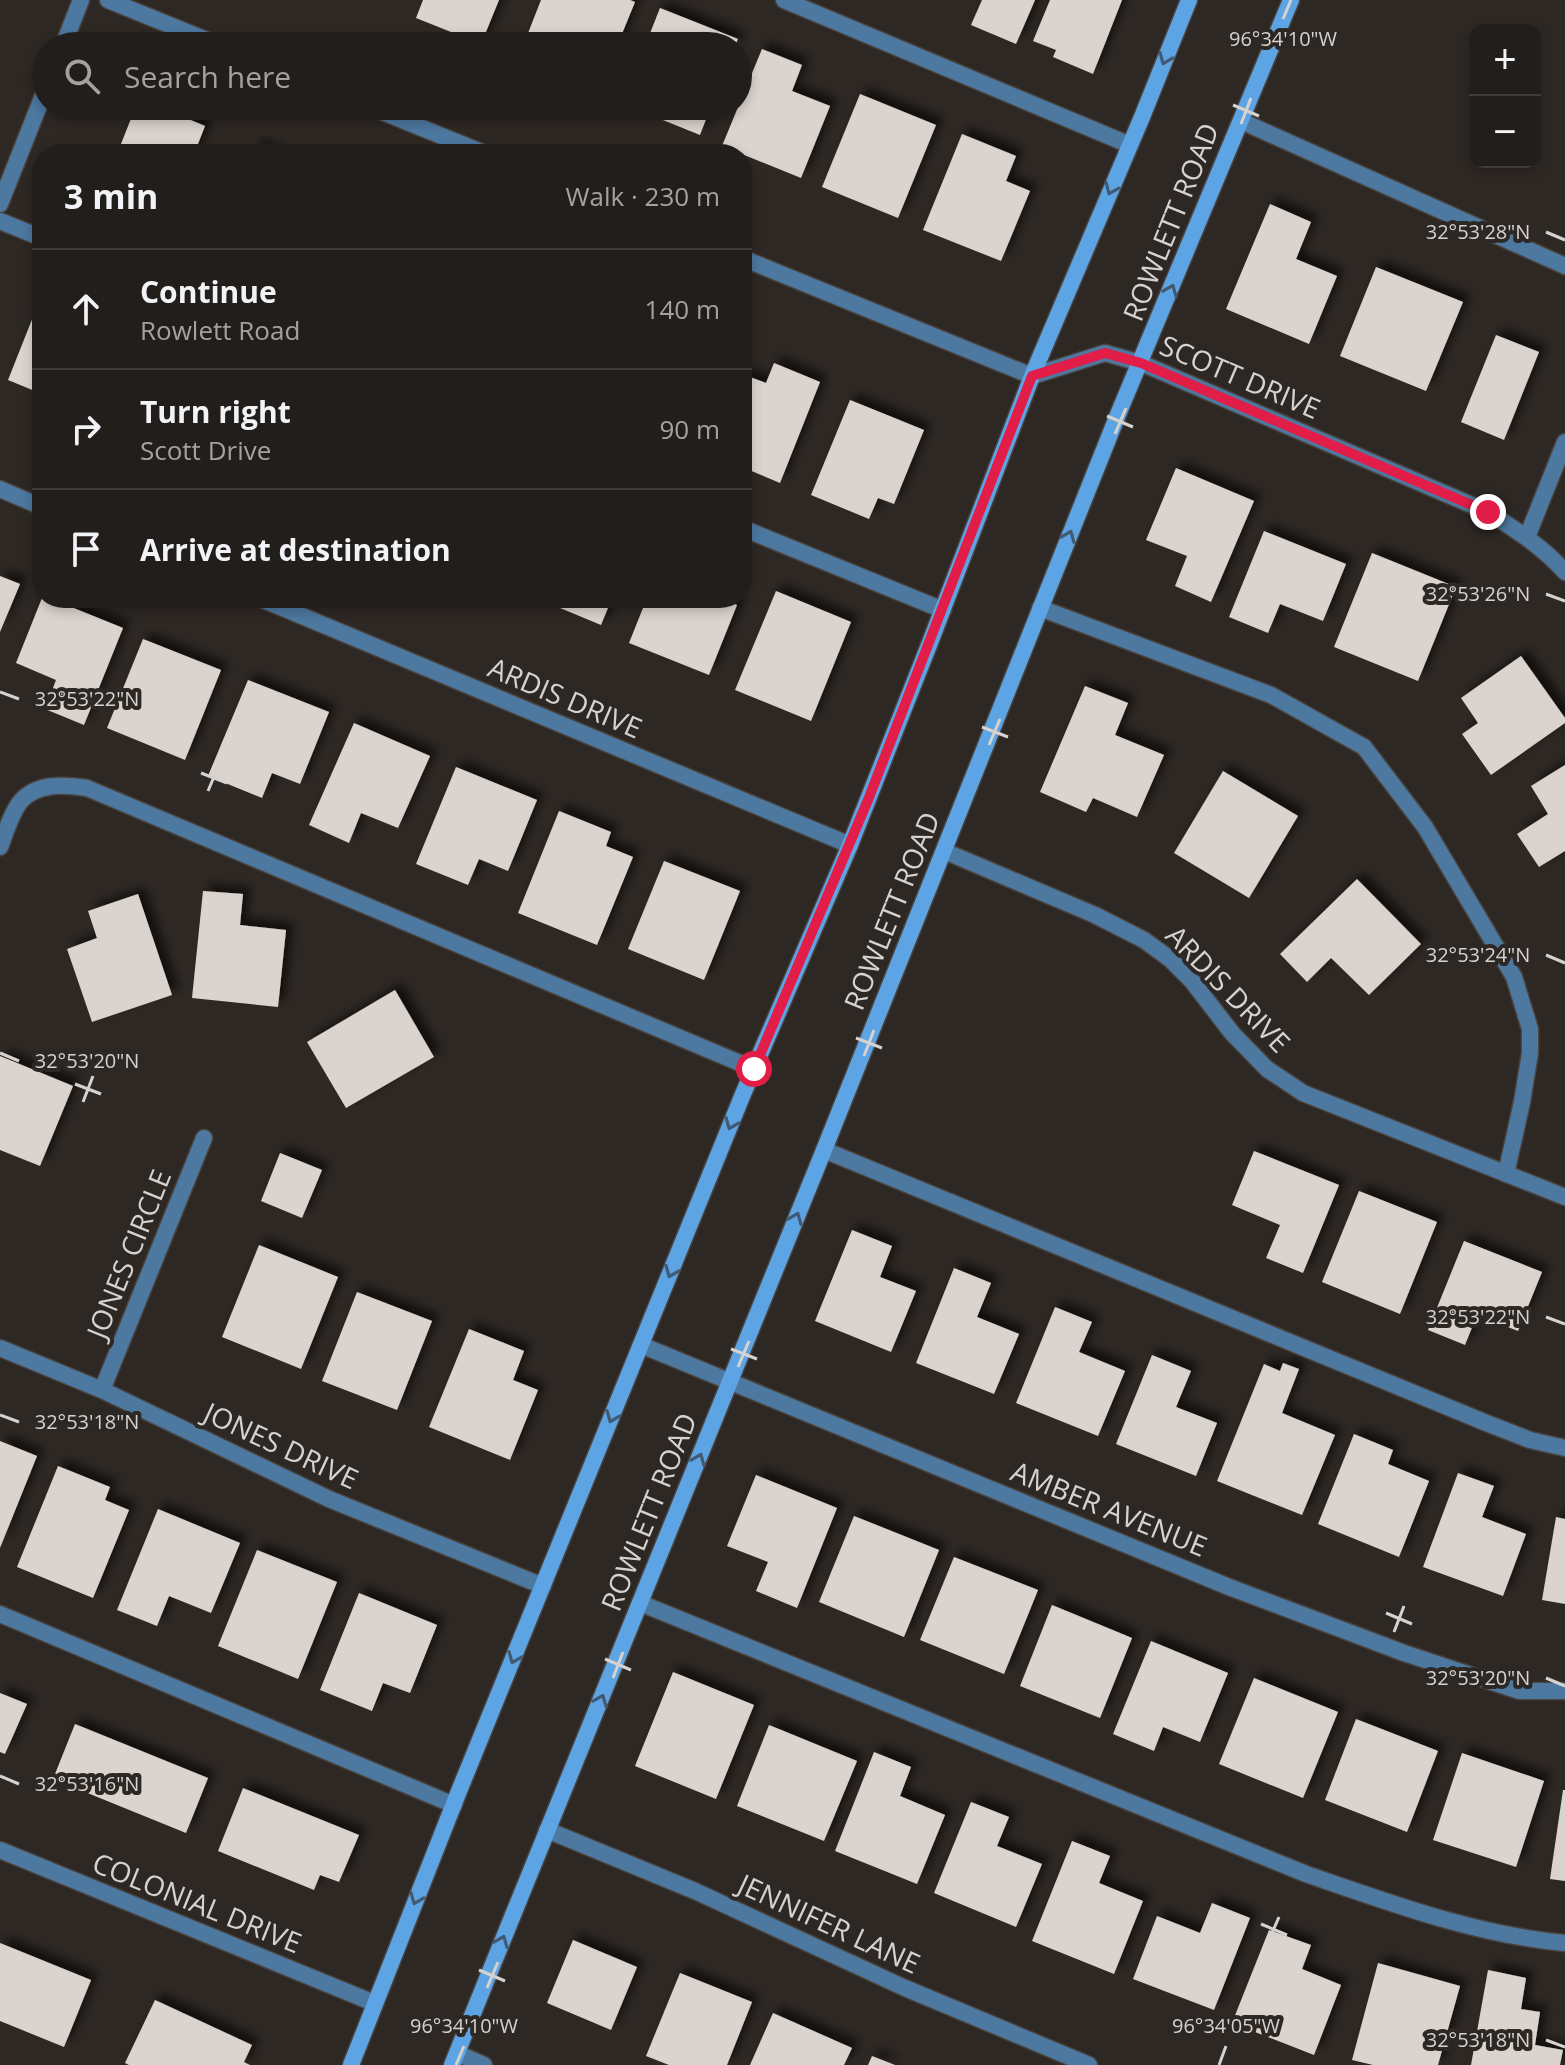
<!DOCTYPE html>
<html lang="en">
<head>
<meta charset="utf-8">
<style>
  :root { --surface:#221e1b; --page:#2a2724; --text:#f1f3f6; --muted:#a2a2a3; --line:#3f3c3a }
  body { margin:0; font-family:"Open Sans",sans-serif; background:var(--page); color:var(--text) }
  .controls { position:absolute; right:24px; top:24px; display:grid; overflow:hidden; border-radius:16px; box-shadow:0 4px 12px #0003 }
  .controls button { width:72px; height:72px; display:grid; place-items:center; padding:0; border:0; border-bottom:2px solid var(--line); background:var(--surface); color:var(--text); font:40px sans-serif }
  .stop { position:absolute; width:24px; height:24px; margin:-18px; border:6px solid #e11d48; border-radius:50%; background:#fff }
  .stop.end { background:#e11d48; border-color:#fff; box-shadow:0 2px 8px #0008 }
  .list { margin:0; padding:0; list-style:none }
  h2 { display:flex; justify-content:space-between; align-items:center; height:104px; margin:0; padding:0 32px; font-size:34px }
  h2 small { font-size:26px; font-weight:400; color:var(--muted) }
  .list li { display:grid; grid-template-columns:52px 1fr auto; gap:24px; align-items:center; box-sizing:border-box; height:120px; padding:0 32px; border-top:2px solid var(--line) }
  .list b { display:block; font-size:30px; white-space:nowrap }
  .list p { margin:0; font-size:26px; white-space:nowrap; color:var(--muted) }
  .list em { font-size:26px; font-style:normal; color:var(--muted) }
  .icon { flex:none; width:44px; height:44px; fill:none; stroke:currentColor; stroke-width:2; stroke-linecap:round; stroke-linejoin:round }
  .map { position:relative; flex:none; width:1565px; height:2065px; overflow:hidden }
  .search { position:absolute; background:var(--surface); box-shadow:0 4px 12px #0003; left:32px; top:32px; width:720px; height:88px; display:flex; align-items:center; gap:20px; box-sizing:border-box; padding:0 28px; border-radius:44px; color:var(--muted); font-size:30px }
  .panel { position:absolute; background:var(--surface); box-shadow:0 4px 12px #0003; left:32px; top:144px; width:720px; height:464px; border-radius:32px }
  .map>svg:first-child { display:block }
  .building { fill:#dbd4ce; filter:url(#shadow) }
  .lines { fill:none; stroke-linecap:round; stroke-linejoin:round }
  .lane-casing { stroke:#49433f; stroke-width:19 }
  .street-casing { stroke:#49433f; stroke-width:19 }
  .secondary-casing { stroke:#49433f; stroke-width:19 }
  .lane { stroke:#4d78a0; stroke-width:16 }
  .street { stroke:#4d78a0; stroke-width:16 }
  .secondary { stroke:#5da4e4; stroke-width:16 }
  .oneway { stroke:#415a71 }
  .route { stroke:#e11d48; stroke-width:10 }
  .ticks { fill:none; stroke:#d5d2cf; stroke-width:3 }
  .labels { text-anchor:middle; stroke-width:8; stroke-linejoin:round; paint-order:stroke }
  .street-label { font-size:28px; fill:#d5d2cf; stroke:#2e2824 }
  .ticks-label { font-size:20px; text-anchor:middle; fill:#d5d2cf; stroke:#2e2824; stroke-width:8; stroke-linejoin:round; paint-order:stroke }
</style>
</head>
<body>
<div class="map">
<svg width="1565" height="2065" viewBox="0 0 1565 2065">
  <defs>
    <filter id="shadow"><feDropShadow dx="7" dy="-7" stdDeviation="4" flood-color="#0009"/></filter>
  </defs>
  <rect width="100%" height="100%" fill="#2e2824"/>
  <!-- building -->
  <g class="building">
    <polygon points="423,0 499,0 481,44 416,18"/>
    <polygon points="541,0 630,0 635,2 617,46 523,46"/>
    <polygon points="982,0 1035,0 1016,44 971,25"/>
    <polygon points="1050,0 1122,0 1093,74 1053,57 1056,50 1033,41"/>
    <polygon points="660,8 738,39 735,46 645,46"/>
    <polygon points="762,49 802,65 792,91 830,106 801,178 722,146"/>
    <polygon points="860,94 936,125 898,218 822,187"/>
    <polygon points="136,106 157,106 205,126 194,154 117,154"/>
    <polygon points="628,106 711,106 700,135"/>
    <polygon points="962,134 1016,156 1006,181 1030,191 1001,261 923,230"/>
    <polygon points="256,145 278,154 252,154"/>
    <polygon points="1270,204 1311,222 1296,259 1337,276 1309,344 1226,309"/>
    <polygon points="1376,267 1463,302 1426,391 1340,356"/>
    <polygon points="35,312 42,315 42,394 8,380"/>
    <polygon points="1496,335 1539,352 1504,440 1461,422"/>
    <polygon points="774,363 820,382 780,483 742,467 742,374 766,383"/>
    <polygon points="850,400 924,430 894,504 878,498 869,519 811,495"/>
    <polygon points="1176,468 1254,501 1211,602 1175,586 1187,556 1146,540"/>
    <polygon points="1264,531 1346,564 1323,621 1280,604 1268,633 1229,617"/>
    <polygon points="1372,553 1456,587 1418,681 1334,647"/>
    <polygon points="0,576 20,584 0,632"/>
    <polygon points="776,591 851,622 811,721 735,690"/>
    <polygon points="42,598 49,598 123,628 84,725 45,709 56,680 16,663"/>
    <polygon points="536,598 612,598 601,625"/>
    <polygon points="647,598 720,598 737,605 709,675 629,643"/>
    <polygon points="143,639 221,670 185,760 107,728"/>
    <polygon points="1521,656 1565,718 1565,723 1491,775 1462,734 1478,723 1461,698"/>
    <polygon points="248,680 329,712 300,784 272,773 262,798 208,776"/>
    <polygon points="1085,686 1128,703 1115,735 1164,755 1137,817 1093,798 1086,812 1040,792"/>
    <polygon points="354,723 430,756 398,828 361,813 349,843 309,825"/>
    <polygon points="1565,765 1565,851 1539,867 1517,834 1548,814 1531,786"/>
    <polygon points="456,767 537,800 508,871 479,859 468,885 416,864"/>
    <polygon points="1223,771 1298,816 1249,898 1174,853"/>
    <polygon points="559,811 611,832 606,846 633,857 597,945 518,913"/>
    <polygon points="664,861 740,891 704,980 628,949"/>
    <polygon points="1357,879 1421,944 1369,995 1331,958 1307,982 1280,954"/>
    <polygon points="203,891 243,894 240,925 286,930 278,1007 192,998"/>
    <polygon points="138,894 172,995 92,1022 67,949 97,938 88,911"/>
    <polygon points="395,990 434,1057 346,1108 307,1042"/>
    <polygon points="0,1056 73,1086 40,1166 0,1150"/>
    <polygon points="1254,1151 1339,1185 1303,1273 1266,1258 1280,1225 1232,1205"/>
    <polygon points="280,1153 322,1170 302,1218 261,1201"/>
    <polygon points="1359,1191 1437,1222 1400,1314 1322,1282"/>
    <polygon points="852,1230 892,1246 880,1277 916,1291 891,1352 815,1321"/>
    <polygon points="1464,1241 1542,1272 1518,1331 1477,1315 1465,1345 1428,1330"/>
    <polygon points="259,1245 338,1277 301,1369 222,1337"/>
    <polygon points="954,1268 991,1283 977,1317 1019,1334 994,1394 916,1363"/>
    <polygon points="357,1292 432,1321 397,1410 322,1381"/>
    <polygon points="1055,1307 1092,1322 1079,1352 1125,1371 1098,1436 1016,1403"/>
    <polygon points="469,1329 524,1351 513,1380 538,1390 510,1460 429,1427"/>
    <polygon points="1152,1355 1191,1371 1176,1407 1217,1423 1196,1476 1116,1444"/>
    <polygon points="1283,1363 1299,1369 1282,1413 1335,1435 1302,1515 1217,1481 1264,1364 1280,1371"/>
    <polygon points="1354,1434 1393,1450 1388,1464 1429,1481 1399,1557 1318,1524"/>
    <polygon points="0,1441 37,1456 0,1548"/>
    <polygon points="58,1466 110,1487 105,1500 129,1510 93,1598 17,1567"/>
    <polygon points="1458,1473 1494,1486 1482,1517 1526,1534 1503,1596 1423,1567"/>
    <polygon points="756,1475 837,1508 797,1608 756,1591 768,1562 727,1546"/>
    <polygon points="158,1509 240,1543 211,1613 169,1596 157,1626 117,1610"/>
    <polygon points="854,1516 939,1550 904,1637 819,1602"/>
    <polygon points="1556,1517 1565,1519 1565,1604 1542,1600"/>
    <polygon points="257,1550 337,1582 298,1679 218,1646"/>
    <polygon points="954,1557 1038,1590 1004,1674 920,1640"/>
    <polygon points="359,1593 437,1625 410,1693 383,1683 372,1711 320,1690"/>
    <polygon points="1052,1605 1132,1638 1100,1718 1020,1686"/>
    <polygon points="1151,1641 1228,1673 1200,1742 1163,1727 1154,1751 1113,1734"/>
    <polygon points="673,1672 754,1705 716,1799 635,1766"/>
    <polygon points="1254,1678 1338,1712 1303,1798 1219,1764"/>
    <polygon points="0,1693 27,1704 5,1754 0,1752"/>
    <polygon points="1356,1719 1438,1751 1407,1832 1325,1800"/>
    <polygon points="75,1724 208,1778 186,1833 53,1779"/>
    <polygon points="769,1725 857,1761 824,1841 737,1806"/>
    <polygon points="874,1752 911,1767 900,1796 945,1815 917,1884 835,1851"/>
    <polygon points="1462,1753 1544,1781 1516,1867 1433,1840"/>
    <polygon points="243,1788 359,1835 339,1882 320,1875 314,1890 218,1851"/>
    <polygon points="1563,1790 1565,1790 1565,1881 1550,1879"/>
    <polygon points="971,1802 1009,1817 997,1846 1042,1864 1016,1927 934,1893"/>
    <polygon points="1072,1841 1110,1856 1099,1883 1143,1901 1114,1974 1032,1941"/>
    <polygon points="1212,1903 1250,1918 1214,2010 1133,1979 1157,1916 1200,1933"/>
    <polygon points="1269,1930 1311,1945 1302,1969 1341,1985 1314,2055 1232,2023"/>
    <polygon points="573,1940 637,1967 611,2030 547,2003"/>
    <polygon points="0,1943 91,1980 64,2047 0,2021"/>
    <polygon points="1378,1963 1460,1986 1438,2065 1373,2065 1352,2060"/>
    <polygon points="1488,1970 1526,1978 1521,2009 1540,2012 1535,2045 1563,2050 1560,2065 1471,2065"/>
    <polygon points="680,1973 752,2002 727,2065 669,2065 646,2056"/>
    <polygon points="155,2000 252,2045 244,2062 250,2065 129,2065 125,2063"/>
    <polygon points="773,2013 852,2048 844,2065 750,2065"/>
    <polygon points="872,2056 895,2065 868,2065"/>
  </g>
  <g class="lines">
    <!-- lane casing -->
    <g class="lane-casing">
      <g id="lane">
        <polyline points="784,0 1130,145"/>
        <polyline points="1241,121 1565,266"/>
        <polyline points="0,221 42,238"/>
        <polyline points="742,528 943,610"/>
        <polyline points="1527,537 1565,442"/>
        <polyline points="1040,608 1271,695 1364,747 1425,827 1514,977 1530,1029 1530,1053 1522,1102 1506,1174"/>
        <path d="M0,847C5,834 12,811 21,801C38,782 65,785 87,788L754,1069"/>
        <polyline points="824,1150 1484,1422 1530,1440 1565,1448"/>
        <path d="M640,1603L1306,1874C1390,1903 1476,1935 1565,1943"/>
        <polyline points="0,1614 454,1805"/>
        <polyline points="457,2053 484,2065"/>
      </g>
    </g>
    <!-- street casing -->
    <g class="street-casing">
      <g id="street">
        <polyline points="108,0 221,46"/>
        <polyline points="63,46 81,0"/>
        <polyline points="368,106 486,154"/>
        <polyline points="0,204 46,88"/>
        <path d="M742,258L1032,376L1105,353L1141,363L1488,512C1516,530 1543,547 1565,572"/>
        <polyline points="0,489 42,507"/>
        <polyline points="259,598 850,845"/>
        <polyline points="944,851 1095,915 1144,940 1170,959 1192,981 1232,1033 1267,1069 1303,1093 1565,1197"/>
        <polyline points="641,1345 1229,1587 1404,1653 1519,1691 1565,1691"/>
        <polyline points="0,1348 102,1390 329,1499 543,1586"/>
        <polyline points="102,1390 204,1138"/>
        <polyline points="547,1830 695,1891 905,1988 1089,2065"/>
        <polyline points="0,1850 374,2003"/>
      </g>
    </g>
    <!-- secondary casing -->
    <g class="secondary-casing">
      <g id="secondary">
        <polyline points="351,2065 457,1796 743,1094 850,845 931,640 1032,376 1142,117 1189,0"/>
        <polyline points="452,2065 824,1150 1119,412 1291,0"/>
      </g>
    </g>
    <!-- lane -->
    <use href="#lane" class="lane"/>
    <!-- street -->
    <use href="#street" class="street"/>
    <!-- secondary -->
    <use href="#secondary" class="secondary"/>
  </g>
  <!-- one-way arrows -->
  <defs><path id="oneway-chevron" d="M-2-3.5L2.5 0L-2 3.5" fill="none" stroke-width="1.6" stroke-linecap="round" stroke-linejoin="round" transform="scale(2)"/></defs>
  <g class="oneway">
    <use href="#oneway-chevron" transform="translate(1165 59) rotate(112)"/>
    <use href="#oneway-chevron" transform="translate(1111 189) rotate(113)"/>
    <use href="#oneway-chevron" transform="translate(1171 290) rotate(-68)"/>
    <use href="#oneway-chevron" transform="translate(1069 536) rotate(-68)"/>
    <use href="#oneway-chevron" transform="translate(731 1124) rotate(112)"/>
    <use href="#oneway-chevron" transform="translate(796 1218) rotate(-68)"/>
    <use href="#oneway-chevron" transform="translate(671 1272) rotate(112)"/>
    <use href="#oneway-chevron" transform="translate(612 1417) rotate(112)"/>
    <use href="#oneway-chevron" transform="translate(699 1459) rotate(-68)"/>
    <use href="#oneway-chevron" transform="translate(514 1658) rotate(112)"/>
    <use href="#oneway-chevron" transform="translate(601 1700) rotate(-68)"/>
    <use href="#oneway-chevron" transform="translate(416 1899) rotate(112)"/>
    <use href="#oneway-chevron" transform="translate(502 1941) rotate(-68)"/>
  </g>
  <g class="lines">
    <!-- route -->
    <polyline class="route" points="754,1069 868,800 1032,376 1105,353 1141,363 1488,512"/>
  </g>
  <!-- ticks -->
  <path class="ticks" d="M1283,19L1291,0M1233,105L1259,116M1241,124L1251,98M1546,232L1565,240M1107,416L1133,427M1115,434L1126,408M1546,594L1565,601M0,692L19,699M982,727L1008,737M989,745L1000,719M201,773L227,783M208,791L219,765M1546,955L1565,963M856,1038L882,1048M0,1053L19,1061M864,1056L874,1030M75,1084L101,1094M83,1102L93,1076M1546,1317L1565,1324M731,1349L757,1359M738,1367L749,1341M0,1415L19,1422M1386,1613L1412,1624M1394,1632L1404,1606M605,1659L631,1670M613,1678L623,1652M1546,1678L1565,1686M0,1776L19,1784M1261,1924L1287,1935M1268,1942L1279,1917M479,1970L505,1981M487,1988L498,1962M1546,2040L1565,2047M456,2065L464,2046M1219,2065L1226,2046"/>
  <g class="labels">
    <!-- street labels -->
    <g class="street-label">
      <text transform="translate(1171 222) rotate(-68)" y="10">ROWLETT ROAD</text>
      <text transform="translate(1240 377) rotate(23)" y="10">SCOTT DRIVE</text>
      <text transform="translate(565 698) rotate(23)" y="10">ARDIS DRIVE</text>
      <text transform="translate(892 911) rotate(-68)" y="10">ROWLETT ROAD</text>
      <text transform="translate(1228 989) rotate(46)" y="10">ARDIS DRIVE</text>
      <text transform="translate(129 1254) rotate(-68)" y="10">JONES CIRCLE</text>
      <text transform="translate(281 1446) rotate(25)" y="10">JONES DRIVE</text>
      <text transform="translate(1109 1509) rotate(22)" y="10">AMBER AVENUE</text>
      <text transform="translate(649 1512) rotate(-68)" y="10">ROWLETT ROAD</text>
      <text transform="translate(197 1903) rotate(22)" y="10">COLONIAL DRIVE</text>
      <text transform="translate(829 1924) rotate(25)" y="10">JENNIFER LANE</text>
    </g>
  </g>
  <g class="ticks-label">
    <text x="1283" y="46">96°34'10"W</text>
    <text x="1478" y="239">32°53'28"N</text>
    <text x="1478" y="601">32°53'26"N</text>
    <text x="87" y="706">32°53'22"N</text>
    <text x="1478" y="962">32°53'24"N</text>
    <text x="87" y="1068">32°53'20"N</text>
    <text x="1478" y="1324">32°53'22"N</text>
    <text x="87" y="1429">32°53'18"N</text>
    <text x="1478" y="1685">32°53'20"N</text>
    <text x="87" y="1791">32°53'16"N</text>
    <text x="464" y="2033">96°34'10"W</text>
    <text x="1226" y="2033">96°34'05"W</text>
    <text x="1478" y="2047">32°53'18"N</text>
  </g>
</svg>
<div class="controls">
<button>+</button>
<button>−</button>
</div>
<div class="stop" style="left:754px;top:1069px"></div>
<div class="stop end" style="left:1488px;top:512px"></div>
<div class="search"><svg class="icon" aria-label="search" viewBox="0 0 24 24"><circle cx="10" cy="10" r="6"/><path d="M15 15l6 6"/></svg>Search here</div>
<section class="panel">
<h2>3 min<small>Walk · 230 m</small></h2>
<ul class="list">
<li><svg class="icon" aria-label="ahead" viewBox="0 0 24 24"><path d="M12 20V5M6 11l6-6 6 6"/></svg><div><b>Continue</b><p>Rowlett Road</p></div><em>140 m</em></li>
<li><svg class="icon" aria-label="right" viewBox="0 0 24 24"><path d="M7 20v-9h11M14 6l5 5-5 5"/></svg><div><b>Turn right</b><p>Scott Drive</p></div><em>90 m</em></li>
<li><svg class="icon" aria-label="arrive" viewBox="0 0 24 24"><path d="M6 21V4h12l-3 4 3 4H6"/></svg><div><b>Arrive at destination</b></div></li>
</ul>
</section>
</div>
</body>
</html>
